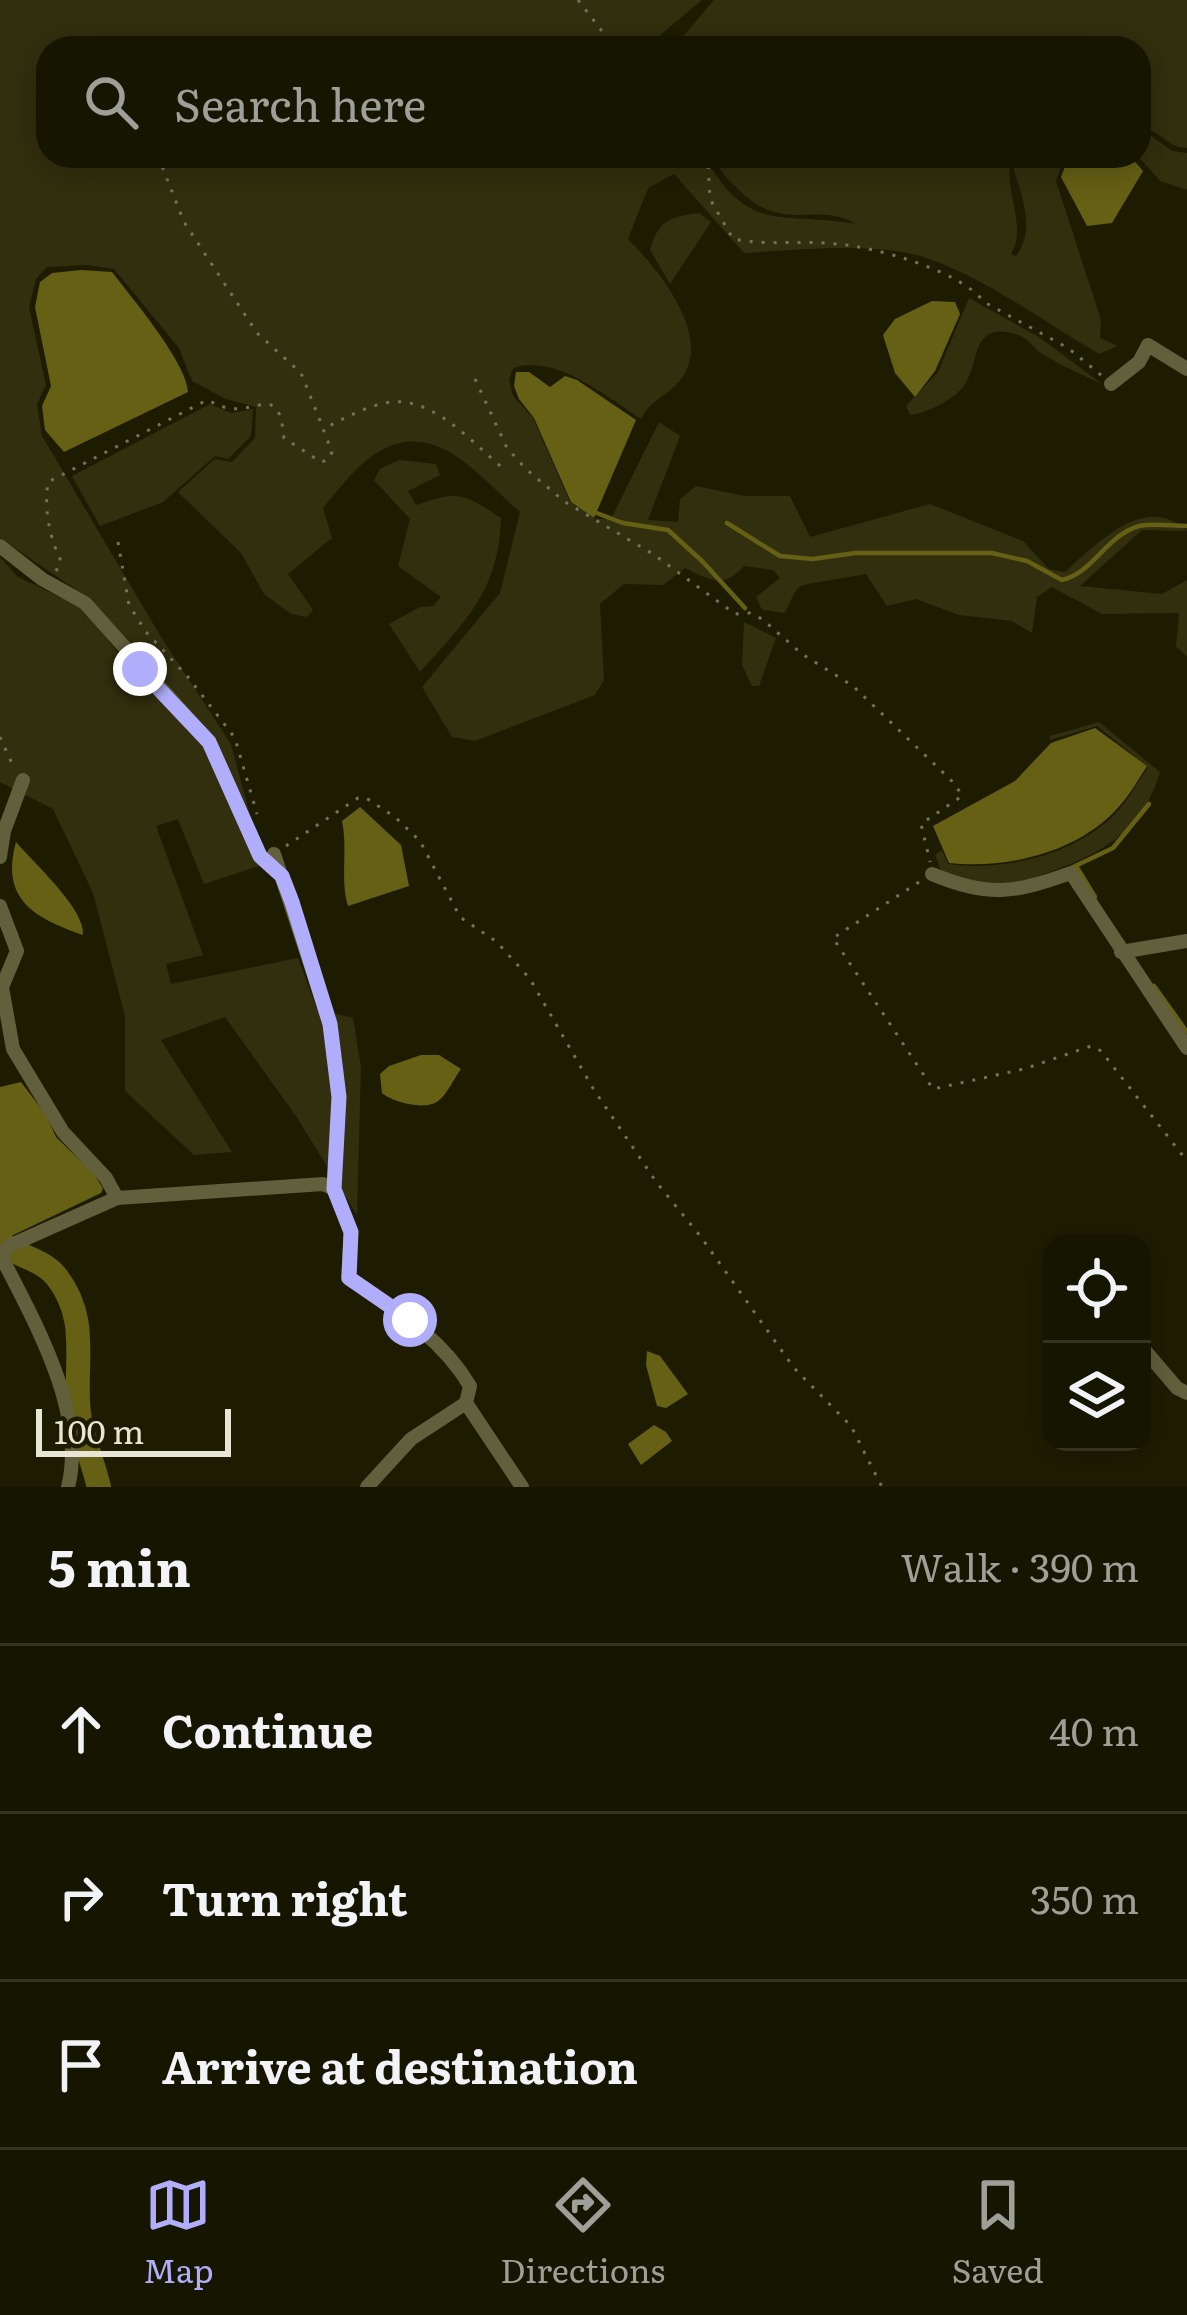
<!DOCTYPE html>
<html lang="en">
<head>
<meta charset="utf-8">
<style>
  :root { --surface:#161500; --page:#1f1e0a; --text:#f1f3f6; --muted:#9e9f99; --line:#353422; --accent:#b0aefa }
  body { margin:0; font-family:Literata,serif; background:var(--page); color:var(--text) }
  .controls { position:absolute; right:36px; bottom:36px; display:grid; overflow:hidden; border-radius:24px; box-shadow:0 6px 30px #0003 }
  .controls button { width:108px; height:108px; display:grid; place-items:center; padding:0; border:0; border-bottom:3px solid var(--line); background:var(--surface); color:var(--text); font:60px sans-serif }
  .scale { position:absolute; left:36px; bottom:30px; width:195px; box-sizing:border-box; padding-left:12px; border:6px solid #e7e6d4; border-top:0; font-size:33px; line-height:42px; white-space:nowrap; color:#e7e6d4; -webkit-text-stroke:9px #1e1c00; paint-order:stroke }
  .stop { position:absolute; width:36px; height:36px; margin:-27px; border:9px solid #b0aefa; border-radius:50%; background:#fff }
  .stop.end { background:#b0aefa; border-color:#fff; box-shadow:0 3px 12px #0008 }
  .list { margin:0; padding:0; list-style:none }
  h2 { display:flex; justify-content:space-between; align-items:center; height:156px; margin:0; padding:0 48px; font-size:51px }
  h2 small { font-size:39px; font-weight:400; color:var(--muted) }
  .list li { display:grid; grid-template-columns:78px 1fr auto; gap:36px; align-items:center; box-sizing:border-box; height:168px; padding:0 48px; border-top:3px solid var(--line) }
  .list b { display:block; font-size:45px; white-space:nowrap }
  .list em { font-size:39px; font-style:normal; color:var(--muted) }
  .icon { flex:none; width:66px; height:66px; fill:none; stroke:currentColor; stroke-width:2; stroke-linecap:round; stroke-linejoin:round }
  .map { position:relative; flex:none; width:1187px; height:1487px; overflow:hidden }
  .search { position:absolute; background:var(--surface); box-shadow:0 6px 30px #0003; left:36px; right:36px; top:36px; height:132px; display:flex; align-items:center; gap:30px; box-sizing:border-box; padding:0 42px; border-radius:36px; color:var(--muted); font-size:45px }
  .sheet { height:660px; background:var(--surface) }
  nav { display:flex; justify-content:space-around; align-items:center; box-sizing:border-box; height:168px; border-top:3px solid var(--line); background:var(--surface); font-size:33px; color:var(--muted) }
  nav a { display:grid; justify-items:center; gap:6px }
  nav .on { color:var(--accent) }
  .map>svg:first-child { display:block }
  .green { fill:#322f0e }
  .water { fill:#656014 }
  .lines { fill:none; stroke-linecap:round; stroke-linejoin:round }
  .stream { stroke:#656014; stroke-width:4.5 }
  .river { stroke:#656014; stroke-width:24 }
  .path { stroke:#74725b; stroke-width:3; stroke-dasharray:3 9; stroke-linecap:butt }
  .minor { stroke:#615f3c; stroke-width:14 }
  .route { stroke:#b0aefa; stroke-width:15 }
</style>
</head>
<body>
<div class="map">
<svg width="1187" height="1487" viewBox="0 0 1187 1487">
  <rect width="100%" height="100%" fill="#1e1c00"/>
  <!-- green -->
  <g class="green">
    <path d="M0,0H702L645,48H48V156H704C750,236 781,211 856,224C815,201 785,233 742,193C730,181 719,172 713,156H1013C1000,186 1029,223 1011,254L1016,256C1036,229 1022,197 1013,167L1019,156H1065L1056,181L1101,320L1100,338L1118,346L1099,354C1044,322 980,274 920,256C871,242 796,250 744,253L674,174L648,188L628,239C657,268 707,329 686,371C676,393 650,398 641,419C608,397 554,353 513,368L509,380L513,396L533,418L570,502L595,519H622L612,517L659,422L680,436L648,520L678,522L680,499L696,486L744,496H790L810,537L930,504L1023,541L1049,569L1065,572C1098,543 1145,492 1187,531L1142,530L1080,586L1162,594L1187,580V657L1176,646L1179,613L1102,614L1052,587L1037,597L1032,633L1012,621L959,615L916,599L887,606L866,574C854,577 803,583 799,587C793,593 789,605 785,613L762,610L756,597L780,578L773,570L744,566C724,589 709,580 685,568L663,585L624,584L600,604L604,680L595,695L475,741L452,737L422,687L500,593L520,512C475,473 431,411 368,459C351,472 337,492 323,508L332,538L288,574L313,610L307,617L291,614L264,594L241,553L178,492L215,459L232,462L255,438L256,407L226,399L192,381L179,348L114,269L87,265L47,267L36,279L29,307L46,385L37,404L42,436L161,637L231,744L255,834L212,737L87,597L0,538Z"/>
    <polygon points="714,0 1187,0 1187,148 1175,146 1139,122 1139,48 673,48"/>
    <polygon points="1139,127 1172,151 1187,153 1187,190 1160,181 1138,156"/>
    <path d="M699,213L711,222L670,284L650,250C658,220 670,217 699,213Z"/>
    <path d="M969,298L1039,337L1102,384C1083,375 1062,366 1044,355C1032,348 1030,338 1015,334C971,321 980,361 965,384C956,399 927,413 910,415L906,406L938,372Z"/>
    <polygon points="210,404 231,413 253,409 251,436 228,459 215,456 163,502 100,526 72,476"/>
    <path d="M399,460L436,464L440,475L408,491L416,505C459,490 463,493 501,518C499,590 466,621 420,672L389,624L420,607L433,606L441,597L398,566L410,519L374,480L380,469Z"/>
    <polygon points="0,557 18,577 81,607 138,677 205,745 259,866 204,884 178,819 156,826 203,955 166,964 171,984 298,958 317,1009 353,1018 361,1067 357,1215 296,1116 225,1017 161,1040 232,1152 194,1155 125,1091 125,1016 93,893 53,809 0,782"/>
    <polygon points="744,622 776,638 759,686 752,686 742,665"/>
    <path d="M1099,722L1160,772C1143,832 1099,855 1044,874C1029,880 1014,886 998,885C978,885 960,879 942,873L935,855L942,850L948,864C1002,872 1076,855 1116,813C1128,800 1138,782 1148,767L1097,726L1050,740V736Z"/>
  </g>
  <!-- water -->
  <g class="water">
    <polygon points="1069,156 1130,156 1143,171 1112,223 1087,226 1061,177"/>
    <path d="M81,270L112,272C132,298 187,363 188,392L64,452L45,430L42,406L51,386L35,307L40,282L52,273Z"/>
    <polygon points="932,301 955,302 960,314 935,371 915,397 895,373 883,335 895,319"/>
    <polygon points="516,372 529,372 550,387 565,376 577,380 636,420 594,518 571,502 534,418 519,399 514,386"/>
    <path d="M1095,728L1147,766C1137,782 1127,799 1114,812C1073,854 1004,869 949,863L933,826L1015,781L1051,743Z"/>
    <path d="M360,807L401,845L409,886L348,906C340,880 348,849 342,821Z"/>
    <path d="M16,842C35,864 86,910 83,935C35,918 0,900 16,842Z"/>
    <path d="M421,1055H439L461,1069C454,1078 447,1095 438,1101C426,1111 392,1102 382,1093L380,1074L389,1066Z"/>
    <polygon points="21,1082 46,1115 56,1137 93,1173 103,1188 101,1193 5,1239 0,1236 0,1087"/>
    <polygon points="647,1351 660,1356 688,1394 666,1408 657,1406 646,1365"/>
    <polygon points="654,1425 666,1432 672,1441 641,1465 628,1444"/>
  </g>
  <g class="lines">
    <!-- stream -->
    <g class="stream">
      <polyline points="594,512 623,523 668,530 702,561 745,608"/>
      <path d="M727,523L780,556L813,559L855,553H992L1027,561L1062,580C1093,573 1107,535 1139,526C1154,523 1172,526 1187,526"/>
      <polyline points="1076,866 1095,897"/>
      <polyline points="1071,868 1113,848 1149,804"/>
      <polyline points="1154,986 1187,1032"/>
    </g>
    <!-- river -->
    <path class="river" d="M0,1242C17,1257 41,1258 56,1276C91,1320 73,1365 79,1414C83,1438 93,1463 99,1487"/>
    <!-- path -->
    <g class="path">
      <polyline points="578,0 615,48"/>
      <polyline points="158,156 184,222 257,333 301,373 323,428"/>
      <path d="M702,156L708,164L710,199L733,239C769,246 802,240 837,244C876,247 961,271 984,302L1068,348L1101,375"/>
      <polyline points="475,379 507,448 526,469 565,502 653,554 735,614 750,613 762,619 802,654 853,686 955,784 962,796 921,824 930,862"/>
      <polyline points="118,542 129,605 146,632 188,677 235,738 257,814"/>
      <path d="M56,571L61,561C49,536 44,509 48,482L207,400C214,403 220,406 227,408C259,414 279,382 284,438L321,462L328,460L332,452L323,429C345,418 378,399 403,402C442,406 477,447 505,470"/>
      <polyline points="0,737 14,768"/>
      <polyline points="286,846 358,798 366,798 395,817 420,841 460,917 497,942 530,979 594,1090 657,1183 701,1237 794,1368 851,1426 882,1487"/>
      <polyline points="919,882 833,938 933,1089 1024,1069 1091,1046 1101,1051 1187,1161"/>
    </g>
    <!-- minor -->
    <g class="minor">
      <polyline points="1111,384 1139,362 1148,345 1187,369"/>
      <polyline points="0,546 42,579 85,603 209,742 260,857 278,873"/>
      <path d="M274,854L330,1024L339,1097L334,1189L351,1231L348,1278C394,1309 441,1337 470,1386L466,1403L522,1487"/>
      <polyline points="0,857 4,831 23,780"/>
      <path d="M932,874C989,898 1014,893 1071,873L1187,1048"/>
      <path d="M0,906L17,951L2,987L13,1049L63,1132L106,1178L117,1198L9,1246L1,1256C34,1321 87,1412 68,1487"/>
      <polyline points="1121,952 1187,941"/>
      <polyline points="117,1198 323,1184 334,1189"/>
      <polyline points="1142,1347 1177,1388 1187,1393"/>
      <polyline points="367,1487 411,1439 466,1403"/>
    </g>
  </g>
  <g class="lines">
    <!-- route -->
    <polyline class="route" points="140,669 209,742 260,856 282,876 292,902 330,1024 339,1097 334,1189 351,1232 349,1278 410,1320"/>
  </g>
</svg>
<div class="controls">
<button><svg class="icon" aria-label="locate" viewBox="0 0 24 24"><circle cx="12" cy="12" r="6"/><path d="M12 2v4M12 18v4M2 12h4M18 12h4"/></svg></button>
<button><svg class="icon" aria-label="layers" viewBox="0 0 24 24"><path d="M12 4l9 5-9 5-9-5zM3 14l9 5 9-5"/></svg></button>
</div>
<div class="scale">100 m</div>
<div class="stop" style="left:410px;top:1320px"></div>
<div class="stop end" style="left:140px;top:669px"></div>
<div class="search"><svg class="icon" aria-label="search" viewBox="0 0 24 24"><circle cx="10" cy="10" r="6"/><path d="M15 15l6 6"/></svg>Search here</div>
</div>
<section class="sheet">
<h2>5 min<small>Walk · 390 m</small></h2>
<ul class="list">
<li><svg class="icon" aria-label="ahead" viewBox="0 0 24 24"><path d="M12 20V5M6 11l6-6 6 6"/></svg><div><b>Continue</b></div><em>40 m</em></li>
<li><svg class="icon" aria-label="right" viewBox="0 0 24 24"><path d="M7 20v-9h11M14 6l5 5-5 5"/></svg><div><b>Turn right</b></div><em>350 m</em></li>
<li><svg class="icon" aria-label="arrive" viewBox="0 0 24 24"><path d="M6 21V4h12l-3 4 3 4H6"/></svg><div><b>Arrive at destination</b></div></li>
</ul>
</section>
<nav>
<a class="on"><svg class="icon" aria-label="map" viewBox="0 0 24 24"><path d="M3 6l6-2 6 2 6-2v14l-6 2-6-2-6 2zM9 4v14M15 6v14"/></svg>Map</a>
<a><svg class="icon" aria-label="directions" viewBox="0 0 24 24"><path d="M12 3l9 9-9 9-9-9zM9 14v-3h6M13 9l2 2-2 2"/></svg>Directions</a>
<a><svg class="icon" aria-label="saved" viewBox="0 0 24 24"><path d="M7 4h10v16l-5-4-5 4z"/></svg>Saved</a>
</nav>
</body>
</html>
